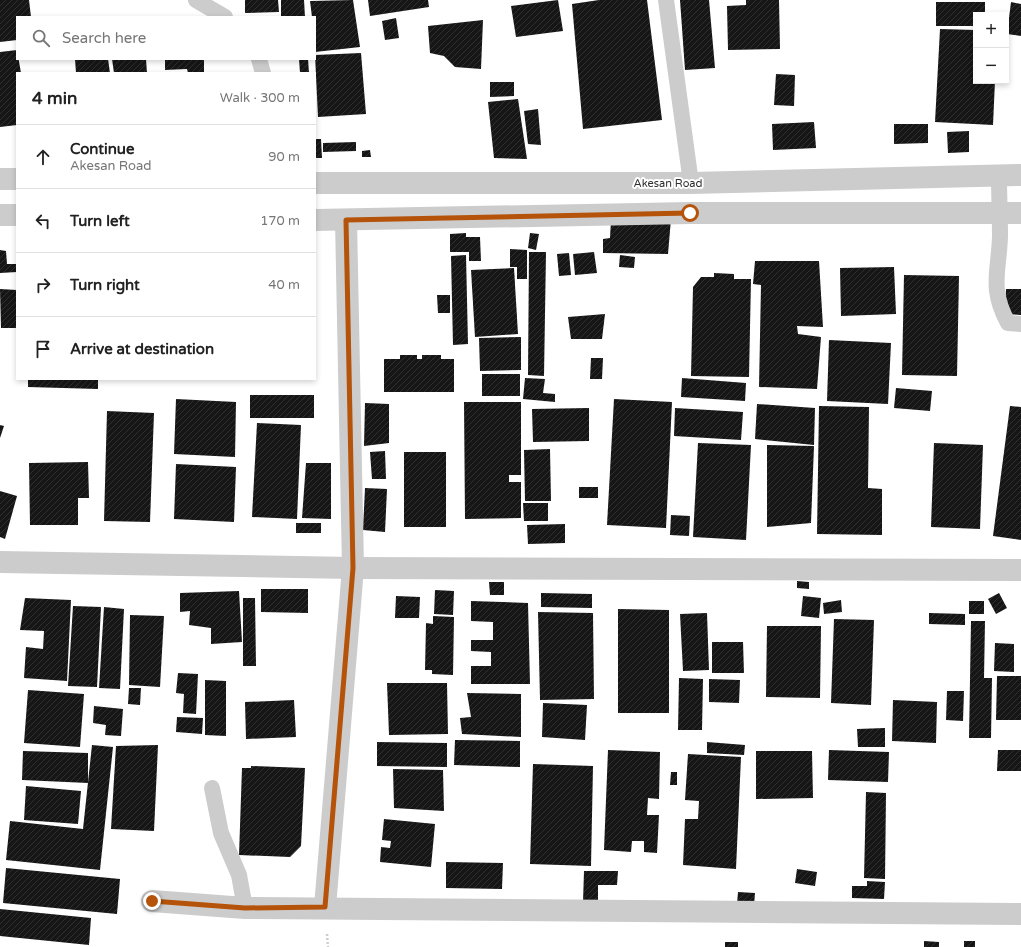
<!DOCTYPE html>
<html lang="en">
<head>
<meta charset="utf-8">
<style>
  :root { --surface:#fff; --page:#f6f6f6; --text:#222; --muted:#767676; --line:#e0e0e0 }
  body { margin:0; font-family:"Varela Round",sans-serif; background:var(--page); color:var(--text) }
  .controls { position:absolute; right:12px; top:12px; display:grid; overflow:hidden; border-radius:0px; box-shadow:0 2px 6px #0003 }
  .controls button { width:36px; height:36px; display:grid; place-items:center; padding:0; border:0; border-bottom:1px solid var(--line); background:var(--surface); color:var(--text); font:20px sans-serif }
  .stop { position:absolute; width:12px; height:12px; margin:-9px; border:3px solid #b45309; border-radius:50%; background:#fff }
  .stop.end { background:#b45309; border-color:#fff; box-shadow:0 1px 4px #0008 }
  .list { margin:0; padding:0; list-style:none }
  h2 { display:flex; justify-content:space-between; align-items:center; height:52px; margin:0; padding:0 16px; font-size:17px }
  h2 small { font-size:13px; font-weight:400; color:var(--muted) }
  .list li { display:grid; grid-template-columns:26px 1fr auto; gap:12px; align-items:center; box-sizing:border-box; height:64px; padding:0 16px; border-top:1px solid var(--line) }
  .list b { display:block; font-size:15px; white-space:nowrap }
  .list p { margin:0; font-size:13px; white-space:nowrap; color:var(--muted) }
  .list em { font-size:13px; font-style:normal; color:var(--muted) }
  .icon { flex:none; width:22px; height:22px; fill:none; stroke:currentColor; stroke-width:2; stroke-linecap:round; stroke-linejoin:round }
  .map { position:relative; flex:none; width:1021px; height:947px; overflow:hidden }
  .search { position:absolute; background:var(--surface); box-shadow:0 2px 6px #0003; left:16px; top:16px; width:300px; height:44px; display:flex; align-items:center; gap:10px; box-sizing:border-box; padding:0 14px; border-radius:0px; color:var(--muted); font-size:15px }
  .panel { position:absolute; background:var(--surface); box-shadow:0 2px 6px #0003; left:16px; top:72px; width:300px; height:308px; border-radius:0px }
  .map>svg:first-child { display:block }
  .building { fill:url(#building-hatch) }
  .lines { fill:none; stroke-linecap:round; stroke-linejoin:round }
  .path { stroke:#ccc; stroke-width:2.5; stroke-dasharray:2 2; stroke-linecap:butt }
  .service { stroke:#ccc; stroke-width:16 }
  .minor { stroke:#ccc; stroke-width:22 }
  .tertiary { stroke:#ccc; stroke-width:22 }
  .route { stroke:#b45309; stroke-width:5 }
  .labels { text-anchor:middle; stroke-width:4; stroke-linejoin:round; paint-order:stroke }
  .street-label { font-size:11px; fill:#2f2f2f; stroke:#fff }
</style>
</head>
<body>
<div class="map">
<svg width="1021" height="947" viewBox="0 0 1021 947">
  <defs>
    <pattern id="building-hatch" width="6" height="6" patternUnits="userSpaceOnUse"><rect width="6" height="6" fill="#161616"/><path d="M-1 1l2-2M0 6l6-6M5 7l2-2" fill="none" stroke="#303030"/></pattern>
  </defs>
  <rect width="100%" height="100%" fill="#fff"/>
  <!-- building -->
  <g class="building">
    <polygon points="0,0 29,0 31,17 17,17 17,40 0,42"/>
    <polygon points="245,0 278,0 279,12 245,13"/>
    <polygon points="281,0 304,0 305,17 281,17"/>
    <polygon points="353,0 360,47 315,52 315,17 312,17 310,1"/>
    <polygon points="368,0 428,0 429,7 370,16"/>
    <polygon points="558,0 563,31 516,37 511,6"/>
    <polygon points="599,0 647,0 662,120 583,129 572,4"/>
    <polygon points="680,0 709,0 715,68 685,70"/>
    <polygon points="746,0 779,0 780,49 728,50 727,6 746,5"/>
    <polygon points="936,2 985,2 985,15 976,15 976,26 936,26"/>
    <polygon points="1011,2 1021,4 1021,36 1007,34"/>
    <polygon points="396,18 399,38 385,40 382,21"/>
    <polygon points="483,20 481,69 455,67 444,56 430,53 428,26"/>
    <polygon points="940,29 976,30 976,81 995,81 993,125 935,122"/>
    <polygon points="17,50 21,73 17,73 17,125 0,127 0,52"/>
    <polygon points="361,53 366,114 318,117 315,55"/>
    <polygon points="75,59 108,59 110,73 76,73"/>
    <polygon points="112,59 146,59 147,73 114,73"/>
    <polygon points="165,59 204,59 204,73 188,73 187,69 165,70"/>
    <polygon points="299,59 308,59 309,73 300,73"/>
    <polygon points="776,74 795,75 794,106 774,105"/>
    <polygon points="490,82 514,82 514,96 490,97"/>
    <polygon points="518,99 527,159 494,158 488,102"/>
    <polygon points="538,109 541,145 528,144 524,111"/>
    <polygon points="814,122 816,148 773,150 772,124"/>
    <polygon points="894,124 928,124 928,143 894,144"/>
    <polygon points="969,131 969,152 948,153 947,132"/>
    <polygon points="315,139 321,139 322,158 315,158"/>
    <polygon points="356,142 356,151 323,152 323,143"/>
    <polygon points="370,150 371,157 362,157 362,151"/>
    <polygon points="671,219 668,254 603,253 603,239 610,238 611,220"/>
    <polygon points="466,233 466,237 480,237 481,261 469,261 469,252 450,252 450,234"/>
    <polygon points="530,233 539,234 536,250 528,248"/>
    <polygon points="510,249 527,250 527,279 517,279 517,267 510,267"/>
    <polygon points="0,250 6,251 7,264 17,264 17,272 0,273"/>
    <polygon points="529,252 546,252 544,376 528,375"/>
    <polygon points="594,252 597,273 575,275 573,254"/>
    <polygon points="569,253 571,275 559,276 557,254"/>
    <polygon points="466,255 468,344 453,345 451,256"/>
    <polygon points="620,255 635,257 634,268 619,267"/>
    <polygon points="755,261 819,261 823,327 797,326 798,334 821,337 817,389 759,387 761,285 753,284"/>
    <polygon points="894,267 896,314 841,316 840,268"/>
    <polygon points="514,268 518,334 475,337 471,270"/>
    <polygon points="714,273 734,274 734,279 751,279 749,377 691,376 693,287 701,277 714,277"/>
    <polygon points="904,275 959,276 957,376 902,375"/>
    <polygon points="0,289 17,290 17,328 1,328"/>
    <polygon points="1006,289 1021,289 1021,315 1005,314"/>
    <polygon points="437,295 450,295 450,313 438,313"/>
    <polygon points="605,314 602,339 571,339 568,317"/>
    <polygon points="521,337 521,370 480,371 479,338"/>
    <polygon points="829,340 891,343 888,404 827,401"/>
    <polygon points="400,355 417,355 417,359 422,359 422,355 441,355 441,359 454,359 454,392 384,392 384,359 400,359"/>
    <polygon points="591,358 603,358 602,379 590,379"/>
    <rect x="482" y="374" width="38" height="22"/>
    <polygon points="525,378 545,379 543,393 555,394 555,402 523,399"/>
    <polygon points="682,378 746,383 745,401 681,397"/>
    <polygon points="28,379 98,379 98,389 28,387"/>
    <polygon points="896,388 932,391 930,411 894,408"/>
    <rect x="250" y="395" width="64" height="23"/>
    <polygon points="176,399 236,402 235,457 174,454"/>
    <polygon points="614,399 672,402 666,528 607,525"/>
    <polygon points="464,402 521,402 521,475 509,475 509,482 521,482 521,518 465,519"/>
    <polygon points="365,403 389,404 389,443 364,446"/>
    <polygon points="757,404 815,408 814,445 755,439"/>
    <polygon points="819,406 869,407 868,488 882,489 882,535 817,534"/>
    <polygon points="1010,406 1021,407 1021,540 993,536"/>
    <polygon points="589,408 589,441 533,442 532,409"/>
    <polygon points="675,408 743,412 741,440 674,436"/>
    <polygon points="107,411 154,413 150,522 104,521"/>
    <polygon points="257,423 301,425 297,519 252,517"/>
    <polygon points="0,425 4,426 0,438"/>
    <polygon points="698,443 751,445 746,540 693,537"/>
    <polygon points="934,443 983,445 980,529 931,527"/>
    <polygon points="767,445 814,446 811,523 767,527"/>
    <polygon points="550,449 551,501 525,501 524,450"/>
    <polygon points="385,451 386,479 372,479 370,452"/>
    <rect x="404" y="452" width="42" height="75"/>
    <polygon points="88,462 89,498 78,498 78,525 30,525 29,463"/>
    <polygon points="306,463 331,463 331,519 302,518"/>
    <polygon points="176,464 236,467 234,522 174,519"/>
    <rect x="579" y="487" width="19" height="11"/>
    <polygon points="365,488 387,489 385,532 363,530"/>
    <polygon points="0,491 17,496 5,539 0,537"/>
    <polygon points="523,503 548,503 548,521 524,521"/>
    <polygon points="671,515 690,516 689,536 670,535"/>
    <rect x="296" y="523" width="25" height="10"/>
    <polygon points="565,524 565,543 528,544 527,525"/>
    <polygon points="797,581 809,582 809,589 797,588"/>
    <polygon points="489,582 504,582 504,595 490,595"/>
    <polygon points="261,589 308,589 308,613 261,612"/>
    <polygon points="435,590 454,591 453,615 434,614"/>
    <polygon points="239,591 242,642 211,644 211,628 189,625 190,611 180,612 180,593"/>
    <polygon points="541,593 592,594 592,608 541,607"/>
    <polygon points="999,593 1007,608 996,614 988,599"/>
    <polygon points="396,596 420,597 419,618 395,618"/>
    <polygon points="803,596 821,598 819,618 801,616"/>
    <polygon points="25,598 71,600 67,681 24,678 26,647 43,649 44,631 20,630"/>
    <polygon points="243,598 255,598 256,666 243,666"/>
    <polygon points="841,600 842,612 824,614 823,603"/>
    <polygon points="471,601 528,603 530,684 471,684 471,666 491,666 491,652 471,651 471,640 493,640 493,622 471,621"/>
    <rect x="969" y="601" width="15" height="13"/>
    <polygon points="73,606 101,607 97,687 68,686"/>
    <polygon points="104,607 124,609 120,689 99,688"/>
    <polygon points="618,609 669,610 669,713 618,713"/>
    <polygon points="538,612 593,613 594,699 540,700"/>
    <polygon points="707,613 709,670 683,671 680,614"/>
    <polygon points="929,613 965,614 965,625 929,624"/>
    <polygon points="130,615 164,616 160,687 129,685"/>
    <polygon points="433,616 454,617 453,675 432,674 432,670 425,670 426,623 433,624"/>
    <polygon points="834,619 874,620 871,705 831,703"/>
    <polygon points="971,621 985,621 984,678 992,678 991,738 969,738"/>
    <polygon points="767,626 821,626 820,698 766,697"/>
    <polygon points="712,642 743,642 744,673 712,673"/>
    <polygon points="995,643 1014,644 1014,672 994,671"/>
    <polygon points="178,673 198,674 196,714 183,713 184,694 176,693"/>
    <polygon points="997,676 1021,676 1021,720 996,720"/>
    <polygon points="679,678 703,679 702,730 678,730"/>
    <polygon points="709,679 740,680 739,703 709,702"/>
    <polygon points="205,680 226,681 226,736 205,735"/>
    <polygon points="387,683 447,683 448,734 389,735"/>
    <polygon points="129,688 141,688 140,705 128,704"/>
    <polygon points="28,690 84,694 80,747 24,743"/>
    <polygon points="947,691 964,691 963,721 946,720"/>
    <polygon points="467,693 521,694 521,737 462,734 460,718 471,717"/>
    <polygon points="294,700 296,737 246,739 245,702"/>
    <polygon points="893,700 937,702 936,743 892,741"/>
    <polygon points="543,703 587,705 585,740 542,737"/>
    <polygon points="94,706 123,709 121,736 105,735 106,725 93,723"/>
    <polygon points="177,717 203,718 202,734 176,732"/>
    <polygon points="885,728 885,747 858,747 857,729"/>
    <polygon points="455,740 520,741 520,767 454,765"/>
    <polygon points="377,742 447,743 447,767 377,766"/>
    <polygon points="707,742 745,745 744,755 707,753"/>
    <polygon points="92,745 113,747 100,870 6,860 10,821 83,829"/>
    <polygon points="158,745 154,831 111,829 116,746"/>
    <polygon points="608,750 660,752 659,799 648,798 647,815 659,815 657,853 644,852 644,841 632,841 631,852 604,850"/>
    <polygon points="829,750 889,752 888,782 828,780"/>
    <polygon points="998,750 1021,750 1021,771 997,771"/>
    <polygon points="23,751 88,753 88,783 22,780"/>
    <polygon points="756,751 812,751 813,798 756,799"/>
    <polygon points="688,754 741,757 736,869 683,865 685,819 698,819 699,801 685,800"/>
    <polygon points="533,764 593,766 591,866 530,864"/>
    <polygon points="251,766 305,768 301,846 290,857 239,855 242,768 251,768"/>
    <polygon points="393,769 443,770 444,811 394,808"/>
    <polygon points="671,772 677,772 677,785 670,785"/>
    <polygon points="26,786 81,791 78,824 24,820"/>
    <polygon points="866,792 886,793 885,879 864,878"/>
    <polygon points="384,819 435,824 431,867 380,862 381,847 390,848 391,841 382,840"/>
    <polygon points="446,862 503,863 502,889 446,888"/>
    <polygon points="6,868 120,879 117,914 3,903"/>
    <polygon points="797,869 817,872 815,886 795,883"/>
    <polygon points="584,871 618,871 617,885 598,885 598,902 583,902"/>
    <polygon points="867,881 885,882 884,899 852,898 852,886 867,886"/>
    <polygon points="738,892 755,893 754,905 737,904"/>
    <polygon points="0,909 91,918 89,945 0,936"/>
    <polygon points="924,941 939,942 939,947 924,947"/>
    <rect x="964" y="941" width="11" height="6"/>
    <rect x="725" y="942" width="13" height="5"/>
  </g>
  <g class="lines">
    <!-- path -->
    <polyline class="path" points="327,934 328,947"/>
    <!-- service -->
    <g class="service">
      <polyline points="196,0 225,17"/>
      <polyline points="666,0 691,183"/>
      <polyline points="259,59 263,73"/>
      <path d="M999,175C999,195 1000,216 1000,236C999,272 989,288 1008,323L1021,324"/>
      <polyline points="212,788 221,833 239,875 245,908"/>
    </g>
    <!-- minor -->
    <g class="minor">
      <polyline points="0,562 353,568 1021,570"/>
      <polyline points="152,901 245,908 1021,914"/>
      <polyline points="325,907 353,568 346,220"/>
    </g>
    <!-- tertiary -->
    <g class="tertiary">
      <polyline points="0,179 17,179"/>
      <polyline points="315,183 691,183 1021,175"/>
      <polyline points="0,215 17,215"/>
      <polyline points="315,220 690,213 1021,213"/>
    </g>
  </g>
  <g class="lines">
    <!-- route -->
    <polyline class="route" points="152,901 245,908 325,907 353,568 346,220 690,213"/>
  </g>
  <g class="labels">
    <!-- street labels -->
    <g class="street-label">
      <text x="668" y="187">Akesan Road</text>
    </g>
  </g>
</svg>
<div class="controls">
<button>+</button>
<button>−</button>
</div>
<div class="stop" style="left:690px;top:213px"></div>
<div class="stop end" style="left:152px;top:901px"></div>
<div class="search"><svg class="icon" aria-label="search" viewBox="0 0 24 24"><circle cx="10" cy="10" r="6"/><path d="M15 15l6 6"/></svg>Search here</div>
<section class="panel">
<h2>4 min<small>Walk · 300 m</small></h2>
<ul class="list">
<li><svg class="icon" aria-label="ahead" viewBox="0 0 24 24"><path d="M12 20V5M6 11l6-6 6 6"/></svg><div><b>Continue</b><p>Akesan Road</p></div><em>90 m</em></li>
<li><svg class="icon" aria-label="left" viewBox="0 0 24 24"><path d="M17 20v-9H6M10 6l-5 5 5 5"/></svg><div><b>Turn left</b></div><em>170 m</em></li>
<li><svg class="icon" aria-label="right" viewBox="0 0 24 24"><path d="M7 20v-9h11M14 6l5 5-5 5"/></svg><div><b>Turn right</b></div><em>40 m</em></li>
<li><svg class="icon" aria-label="arrive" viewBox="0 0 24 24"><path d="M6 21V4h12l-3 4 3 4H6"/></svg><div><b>Arrive at destination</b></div></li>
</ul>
</section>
</div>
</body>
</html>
